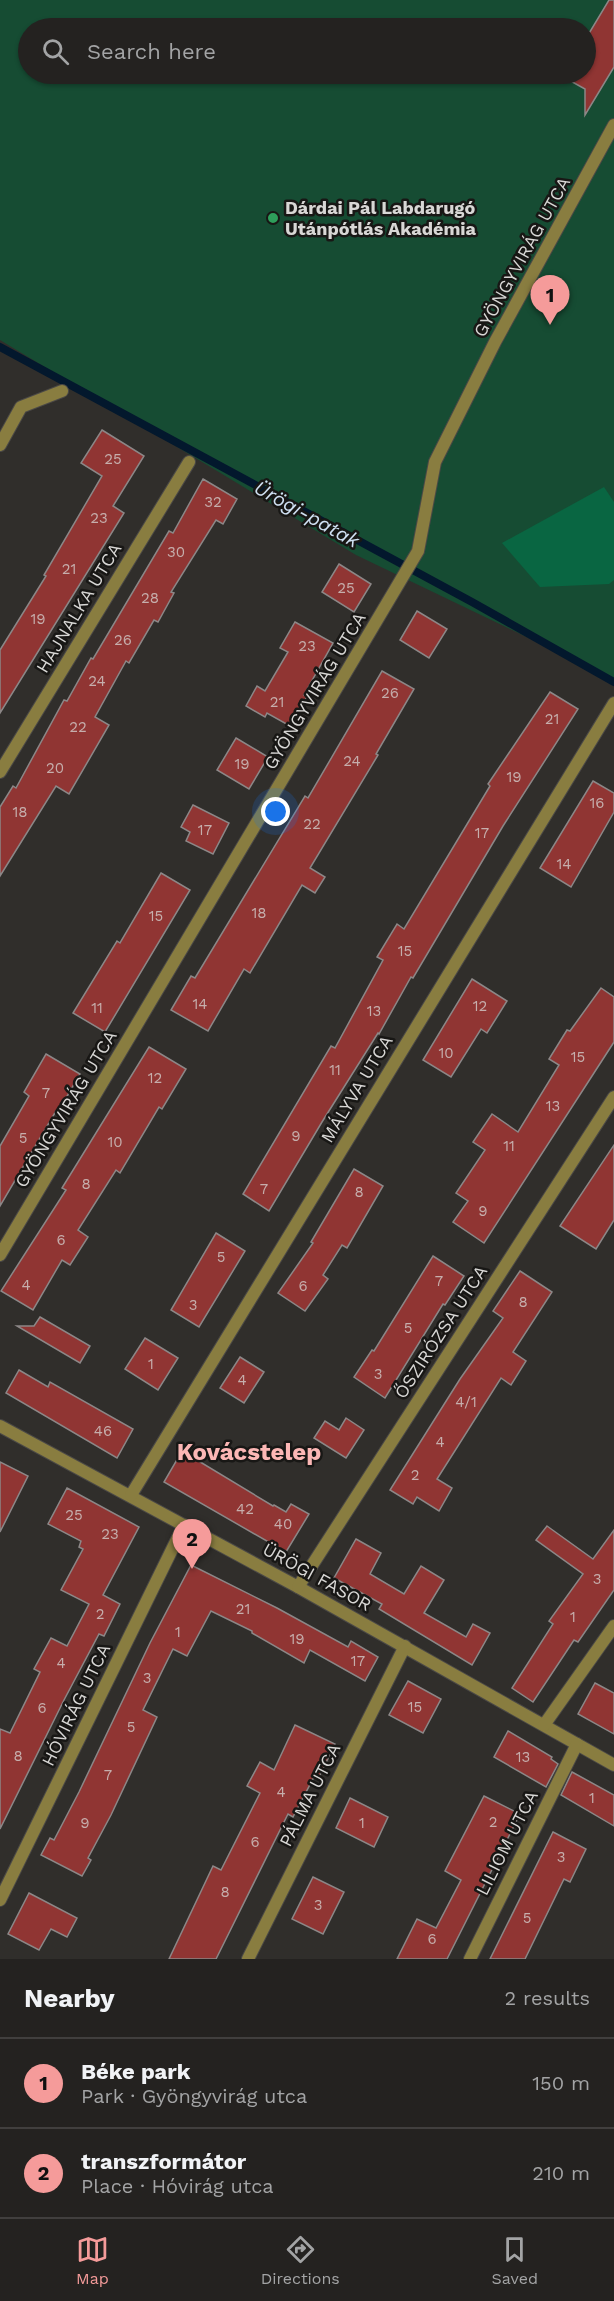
<!DOCTYPE html>
<html lang="en">
<head>
<meta charset="utf-8">
<style>
  :root { --surface:#242220; --page:#302f2d; --text:#f1f3f6; --muted:#a3a4a5; --line:#413f3e; --accent:#f59b9a }
  body { margin:0; font-family:"Work Sans",sans-serif; background:var(--page); color:var(--text) }
  .you { position:absolute; left:276px; top:812px; width:21px; height:21px; margin:-15px; border:4px solid #fff; border-radius:50%; background:#1a73e8; box-shadow:0 0 0 9px #1a73e833 }
  .badge { display:grid; place-items:center; width:39px; height:39px; border-radius:50%; background:var(--accent); color:#111; font-size:20px; font-weight:700 }
  .pin { position:absolute; translate:-50% -50px; filter:drop-shadow(0 2px 3px #0008) }
  .pin::after { content:''; position:absolute; top:32px; width:21px; height:18px; background:inherit; clip-path:polygon(0 0,100% 0,50% 100%) }
  .list { margin:0; padding:0; list-style:none }
  h2 { display:flex; justify-content:space-between; align-items:center; height:78px; margin:0; padding:0 24px; font-size:26px }
  h2 small { font-size:20px; font-weight:400; color:var(--muted) }
  .list li { display:grid; grid-template-columns:39px 1fr auto; gap:18px; align-items:center; box-sizing:border-box; height:90px; padding:0 24px; border-top:2px solid var(--line) }
  .list b { display:block; font-size:22px; white-space:nowrap }
  .list p { margin:0; font-size:20px; white-space:nowrap; color:var(--muted) }
  .list em { font-size:20px; font-style:normal; color:var(--muted) }
  .icon { flex:none; width:33px; height:33px; fill:none; stroke:currentColor; stroke-width:2; stroke-linecap:round; stroke-linejoin:round }
  .map { position:relative; flex:none; width:614px; height:1959px; overflow:hidden }
  .search { position:absolute; background:var(--surface); box-shadow:0 2px 4px #0004; left:18px; right:18px; top:18px; height:66px; display:flex; align-items:center; gap:15px; box-sizing:border-box; padding:0 21px; border-radius:33px; color:var(--muted); font-size:22px }
  .sheet { height:258px; background:var(--surface) }
  nav { display:flex; justify-content:space-around; align-items:center; box-sizing:border-box; height:84px; border-top:2px solid var(--line); background:var(--surface); font-size:16px; color:var(--muted) }
  nav a { display:grid; justify-items:center; gap:3px }
  nav .on { color:var(--accent) }
  .map>svg:first-child { display:block }
  .green { fill:#164c33; fill-rule:evenodd }
  .forest { fill:#096642 }
  .lines { fill:none; stroke-linecap:round; stroke-linejoin:round }
  .stream { stroke:#03182d; stroke-width:8 }
  .building { fill:#903533; stroke:#8c8787; stroke-width:1.5 }
  .lane-casing { stroke:#4b4946; stroke-width:14 }
  .street-casing { stroke:#4b4946; stroke-width:14 }
  .lane { stroke:#897d40; stroke-width:12 }
  .street { stroke:#897d40; stroke-width:12 }
  .leisure-dot { fill:#2e9e5b; stroke:#181715; stroke-width:2 }
  .labels { text-anchor:middle; stroke-width:5; stroke-linejoin:round; paint-order:stroke }
  .number-label { font-size:15px; fill:#c6aeac }
  .poi-label { font-size:18px; font-weight:bold; fill:#d8d7d5; stroke:#181715; text-anchor:start }
  .street-label { font-size:18px; fill:#d8d7d5; stroke:#181715 }
  .water-label { font-size:20px; font-style:italic; fill:#d0e1f3; stroke:#181715 }
  .district-label { font-size:24px; font-weight:bold; fill:#fcb7b5; stroke:#181715 }
</style>
</head>
<body>
<div class="map">
<svg width="614" height="1959" viewBox="0 0 614 1959">
  <rect width="100%" height="100%" fill="#302e2b"/>
  <!-- green -->
  <path class="green" d="M0,0H614V679L356,555L0,340ZM28,28H586V74H28Z"/>
  <!-- forest -->
  <polygon class="forest" points="604,487 614,502 614,580 609,584 540,587 502,543"/>
  <g class="lines">
    <!-- stream -->
    <polyline class="stream" points="0,347 472,602 614,682"/>
  </g>
  <!-- building -->
  <g class="building">
    <polygon points="609,0 614,0 614,67 585,115 585,89 558,74 585,74 585,40"/>
    <polygon points="102,430 144,456 113,506 124,513 0,713 0,650 46,576 44,575 102,476 81,463"/>
    <polygon points="203,479 237,499 223,524 216,520 171,592 174,593 158,622 154,620 129,663 126,661 95,717 109,725 69,794 56,786 0,876 0,807 13,786 16,788 64,700 67,701 91,658 93,659 169,531 173,533"/>
    <polygon points="339,564 371,584 354,612 322,592"/>
    <polygon points="417,611 447,629 429,658 400,640"/>
    <polygon points="295,622 333,643 304,695 307,697 290,726 267,713 265,717 246,706 257,686 265,691 288,652 280,648"/>
    <polygon points="382,671 414,689 376,754 378,755 310,868 325,877 315,893 302,885 250,973 244,969 208,1031 171,1010 191,976 195,978 305,796 308,798"/>
    <polygon points="550,692 578,709 503,826 413,978 411,977 379,1034 378,1033 322,1122 269,1211 243,1194 331,1046 335,1048 383,960 377,957 397,924 404,929 490,786 488,784"/>
    <polygon points="236,738 268,757 249,789 217,770"/>
    <polygon points="593,781 614,793 614,812 571,887 540,868"/>
    <polygon points="193,805 229,823 213,854 186,841 190,832 181,827"/>
    <polygon points="161,873 190,890 105,1032 73,1013 117,941 120,943"/>
    <polygon points="472,979 507,1001 487,1033 481,1029 451,1077 423,1060"/>
    <polygon points="601,988 614,997 614,1042 484,1243 453,1222 468,1201 456,1193 485,1150 473,1142 492,1114 518,1132 559,1065 549,1059 567,1030 570,1031"/>
    <polygon points="149,1047 186,1069 162,1109 159,1107 120,1173 116,1170 78,1230 88,1237 70,1265 62,1260 33,1310 1,1291 66,1190 62,1188"/>
    <polygon points="46,1054 80,1074 58,1112 56,1111 0,1206 0,1146 29,1096 24,1092"/>
    <polygon points="614,1145 614,1220 596,1249 560,1226"/>
    <polygon points="354,1169 383,1186 347,1248 342,1245 323,1275 328,1279 305,1311 278,1293 313,1243 311,1242"/>
    <polygon points="216,1233 245,1251 199,1327 171,1310"/>
    <polygon points="433,1256 464,1276 445,1305 443,1304 385,1398 354,1377 372,1350 374,1351"/>
    <polygon points="520,1271 552,1292 513,1352 526,1361 511,1385 501,1378 437,1479 452,1488 439,1511 417,1497 413,1504 390,1490 460,1379 503,1318 493,1311"/>
    <polygon points="40,1317 90,1346 80,1363 17,1326 34,1326"/>
    <polygon points="145,1338 178,1358 158,1390 125,1369"/>
    <polygon points="240,1357 264,1372 244,1403 220,1388"/>
    <polygon points="19,1370 48,1387 50,1382 133,1429 117,1458 6,1393"/>
    <polygon points="346,1418 364,1430 346,1458 314,1438 325,1421 339,1430"/>
    <polygon points="182,1451 273,1506 274,1505 286,1512 291,1504 309,1514 286,1552 164,1482"/>
    <polygon points="0,1462 28,1476 0,1532"/>
    <polygon points="67,1488 139,1527 103,1595 120,1604 104,1636 99,1634 64,1700 0,1829 0,1729 10,1733 40,1672 34,1669 51,1638 67,1646 89,1604 61,1590 83,1549 79,1547 81,1541 48,1524"/>
    <polygon points="547,1526 593,1559 614,1530 614,1590 578,1642 574,1640 533,1702 512,1688 553,1624 549,1621 583,1574 536,1540"/>
    <polygon points="356,1539 381,1553 370,1574 404,1594 421,1566 444,1580 424,1613 466,1637 473,1624 490,1633 472,1665 379,1609 382,1604 334,1578"/>
    <polygon points="191,1565 277,1608 348,1647 351,1641 378,1657 365,1681 310,1650 304,1663 252,1633 252,1631 211,1611 187,1656 173,1649 143,1710 157,1717 111,1815 88,1858 91,1860 82,1876 41,1855 50,1838 54,1840 79,1792 150,1643"/>
    <polygon points="408,1681 441,1699 423,1733 389,1715"/>
    <polygon points="595,1683 614,1693 614,1734 578,1714"/>
    <polygon points="295,1725 335,1744 319,1777 315,1775 293,1817 288,1814 216,1959 169,1959 213,1866 221,1870 260,1793 247,1786 260,1762 274,1770"/>
    <polygon points="508,1731 552,1757 551,1759 558,1764 546,1787 494,1757"/>
    <polygon points="572,1772 614,1795 614,1826 561,1795"/>
    <polygon points="484,1796 520,1814 447,1959 397,1959 417,1919 436,1928 461,1880 445,1871"/>
    <polygon points="350,1798 388,1817 374,1847 336,1828"/>
    <polygon points="553,1832 586,1849 570,1882 564,1879 525,1959 490,1959"/>
    <polygon points="313,1877 344,1892 323,1934 292,1919"/>
    <polygon points="29,1893 77,1918 67,1937 51,1929 39,1950 8,1934"/>
  </g>
  <g class="lines">
    <!-- lane casing -->
    <g class="lane-casing">
      <polyline id="lane" points="0,445 21,407 62,391"/>
    </g>
    <!-- street casing -->
    <g class="street-casing">
      <g id="street">
        <polyline points="0,772 189,462"/>
        <polyline points="0,1255 418,551 435,462 495,342 614,125"/>
        <polyline points="0,1426 298,1587 614,1765"/>
        <polyline points="131,1495 614,703"/>
        <polyline points="298,1587 614,1097"/>
        <polyline points="544,1725 614,1626"/>
        <polyline points="0,1900 184,1525"/>
        <polyline points="248,1959 405,1646"/>
        <polyline points="470,1959 577,1744"/>
      </g>
    </g>
    <!-- lane -->
    <use href="#lane" class="lane"/>
    <!-- street -->
    <use href="#street" class="street"/>
  </g>
  <!-- markers -->
  <circle class="leisure-dot" cx="273" cy="218" r="6"/>
  <g class="labels">
    <!-- number labels -->
    <g class="number-label">
      <text x="113" y="464">25</text>
      <text x="213" y="507">32</text>
      <text x="99" y="523">23</text>
      <text x="176" y="557">30</text>
      <text x="69" y="574">21</text>
      <text x="346" y="593">25</text>
      <text x="150" y="603">28</text>
      <text x="38" y="624">19</text>
      <text x="123" y="645">26</text>
      <text x="307" y="651">23</text>
      <text x="97" y="686">24</text>
      <text x="390" y="698">26</text>
      <text x="277" y="707">21</text>
      <text x="552" y="724">21</text>
      <text x="78" y="732">22</text>
      <text x="352" y="766">24</text>
      <text x="242" y="769">19</text>
      <text x="55" y="773">20</text>
      <text x="514" y="782">19</text>
      <text x="597" y="808">16</text>
      <text x="20" y="817">18</text>
      <text x="312" y="829">22</text>
      <text x="205" y="835">17</text>
      <text x="482" y="838">17</text>
      <text x="564" y="869">14</text>
      <text x="259" y="918">18</text>
      <text x="156" y="921">15</text>
      <text x="405" y="956">15</text>
      <text x="200" y="1009">14</text>
      <text x="480" y="1011">12</text>
      <text x="97" y="1013">11</text>
      <text x="374" y="1016">13</text>
      <text x="446" y="1058">10</text>
      <text x="578" y="1062">15</text>
      <text x="335" y="1075">11</text>
      <text x="155" y="1083">12</text>
      <text x="46" y="1098">7</text>
      <text x="553" y="1111">13</text>
      <text x="296" y="1141">9</text>
      <text x="23" y="1143">5</text>
      <text x="115" y="1147">10</text>
      <text x="509" y="1151">11</text>
      <text x="86" y="1189">8</text>
      <text x="264" y="1194">7</text>
      <text x="359" y="1197">8</text>
      <text x="483" y="1216">9</text>
      <text x="61" y="1245">6</text>
      <text x="221" y="1262">5</text>
      <text x="439" y="1286">7</text>
      <text x="26" y="1290">4</text>
      <text x="303" y="1291">6</text>
      <text x="523" y="1307">8</text>
      <text x="193" y="1310">3</text>
      <text x="408" y="1333">5</text>
      <text x="151" y="1369">1</text>
      <text x="378" y="1379">3</text>
      <text x="242" y="1385">4</text>
      <text x="466" y="1407">4/1</text>
      <text x="103" y="1436">46</text>
      <text x="440" y="1447">4</text>
      <text x="415" y="1480">2</text>
      <text x="245" y="1514">42</text>
      <text x="74" y="1520">25</text>
      <text x="283" y="1529">40</text>
      <text x="110" y="1539">23</text>
      <text x="597" y="1584">3</text>
      <text x="243" y="1614">21</text>
      <text x="100" y="1619">2</text>
      <text x="573" y="1622">1</text>
      <text x="178" y="1637">1</text>
      <text x="297" y="1644">19</text>
      <text x="358" y="1666">17</text>
      <text x="61" y="1668">4</text>
      <text x="147" y="1683">3</text>
      <text x="415" y="1712">15</text>
      <text x="42" y="1713">6</text>
      <text x="131" y="1732">5</text>
      <text x="18" y="1761">8</text>
      <text x="523" y="1762">13</text>
      <text x="108" y="1780">7</text>
      <text x="281" y="1797">4</text>
      <text x="592" y="1803">1</text>
      <text x="493" y="1827">2</text>
      <text x="85" y="1828">9</text>
      <text x="362" y="1828">1</text>
      <text x="255" y="1847">6</text>
      <text x="561" y="1862">3</text>
      <text x="225" y="1897">8</text>
      <text x="318" y="1910">3</text>
      <text x="527" y="1923">5</text>
      <text x="432" y="1944">6</text>
    </g>
    <!-- poi labels -->
    <g class="poi-label">
      <text x="285" y="214">Dárdai Pál Labdarugó<tspan x="285" dy="21">Utánpótlás Akadémia</tspan></text>
    </g>
    <!-- street labels -->
    <g class="street-label">
      <text transform="translate(522 257) rotate(-61)" y="6">GYÖNGYVIRÁG UTCA</text>
      <text transform="translate(79 608) rotate(-59)" y="6">HAJNALKA UTCA</text>
      <text transform="translate(315 691) rotate(-59)" y="6">GYÖNGYVIRÁG UTCA</text>
      <text transform="translate(357 1089) rotate(-59)" y="6">MÁLYVA UTCA</text>
      <text transform="translate(66 1109) rotate(-59)" y="6">GYÖNGYVIRÁG UTCA</text>
      <text transform="translate(441 1332) rotate(-57)" y="6">ŐSZIRÓZSA UTCA</text>
      <text transform="translate(317 1577) rotate(29)" y="6">ÜRÖGI FASOR</text>
      <text transform="translate(76 1705) rotate(-64)" y="6">HÓVIRÁG UTCA</text>
      <text transform="translate(310 1795) rotate(-63)" y="6">PÁLMA UTCA</text>
      <text transform="translate(507 1843) rotate(-63)" y="6">LILIOM UTCA</text>
    </g>
    <!-- water labels -->
    <g class="water-label">
      <text transform="translate(307 514) rotate(29)" y="7">Ürögi-patak</text>
    </g>
    <!-- district labels -->
    <g class="district-label">
      <text x="249" y="1460">Kovácstelep</text>
    </g>
  </g>
</svg>
<div class="you"></div>
<div class="pin badge" style="left:550px;top:325px">1</div>
<div class="pin badge" style="left:192px;top:1569px">2</div>
<div class="search"><svg class="icon" aria-label="search" viewBox="0 0 24 24"><circle cx="10" cy="10" r="6"/><path d="M15 15l6 6"/></svg>Search here</div>
</div>
<section class="sheet">
<h2>Nearby<small>2 results</small></h2>
<ul class="list">
<li><span class="badge">1</span><div><b>Béke park</b><p>Park · Gyöngyvirág utca</p></div><em>150 m</em></li>
<li><span class="badge">2</span><div><b>transzformátor</b><p>Place · Hóvirág utca</p></div><em>210 m</em></li>
</ul>
</section>
<nav>
<a class="on"><svg class="icon" aria-label="map" viewBox="0 0 24 24"><path d="M3 6l6-2 6 2 6-2v14l-6 2-6-2-6 2zM9 4v14M15 6v14"/></svg>Map</a>
<a><svg class="icon" aria-label="directions" viewBox="0 0 24 24"><path d="M12 3l9 9-9 9-9-9zM9 14v-3h6M13 9l2 2-2 2"/></svg>Directions</a>
<a><svg class="icon" aria-label="saved" viewBox="0 0 24 24"><path d="M7 4h10v16l-5-4-5 4z"/></svg>Saved</a>
</nav>
</body>
</html>
